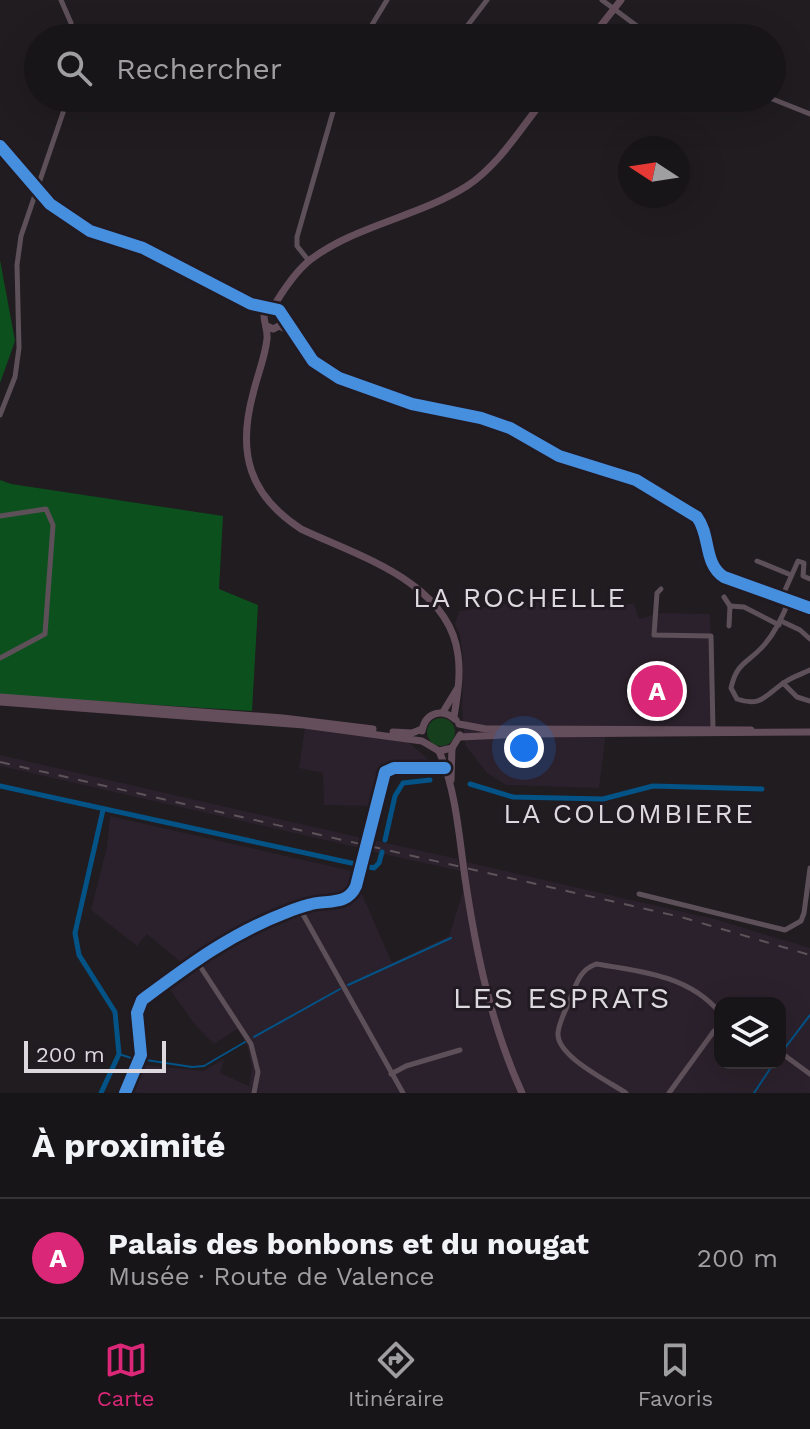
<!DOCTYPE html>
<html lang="fr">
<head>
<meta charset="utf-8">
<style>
  :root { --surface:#181518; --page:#211e21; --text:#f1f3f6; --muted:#9f9fa2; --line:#363437; --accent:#db2777 }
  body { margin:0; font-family:"Work Sans",sans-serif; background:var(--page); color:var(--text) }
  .controls { position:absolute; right:24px; bottom:24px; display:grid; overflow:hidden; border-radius:16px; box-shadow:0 8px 32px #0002 }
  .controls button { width:72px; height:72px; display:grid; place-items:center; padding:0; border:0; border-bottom:2px solid var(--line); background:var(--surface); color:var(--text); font:40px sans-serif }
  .compass { position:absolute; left:618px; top:136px; width:72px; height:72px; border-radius:50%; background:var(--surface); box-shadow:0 8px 32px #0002; rotate:282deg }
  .scale { position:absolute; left:24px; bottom:20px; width:142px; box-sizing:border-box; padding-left:8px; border:4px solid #ddd8de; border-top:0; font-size:22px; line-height:28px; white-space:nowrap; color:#ddd8de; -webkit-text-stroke:6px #211a22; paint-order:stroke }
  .you { position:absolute; left:524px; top:748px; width:28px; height:28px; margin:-20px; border:6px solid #fff; border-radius:50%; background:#1a73e8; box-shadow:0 0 0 12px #1a73e833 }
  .badge { display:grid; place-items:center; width:52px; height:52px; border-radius:50%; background:var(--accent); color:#fff; font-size:26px; font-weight:700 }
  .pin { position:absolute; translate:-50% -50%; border:4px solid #fff; box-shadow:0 2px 8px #0006 }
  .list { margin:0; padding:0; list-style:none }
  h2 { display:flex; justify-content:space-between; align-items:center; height:104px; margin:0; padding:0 32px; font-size:34px }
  h2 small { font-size:26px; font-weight:400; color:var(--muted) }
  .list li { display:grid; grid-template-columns:52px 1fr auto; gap:24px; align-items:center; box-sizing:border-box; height:120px; padding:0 32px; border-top:2px solid var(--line) }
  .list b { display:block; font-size:30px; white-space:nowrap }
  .list p { margin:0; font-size:26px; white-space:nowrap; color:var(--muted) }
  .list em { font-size:26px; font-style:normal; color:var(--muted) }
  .icon { flex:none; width:44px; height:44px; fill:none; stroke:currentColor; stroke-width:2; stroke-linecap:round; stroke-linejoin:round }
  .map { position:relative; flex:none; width:810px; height:1093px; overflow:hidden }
  .search { position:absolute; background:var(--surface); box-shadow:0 8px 32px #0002; left:24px; right:24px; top:24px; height:88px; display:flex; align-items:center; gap:20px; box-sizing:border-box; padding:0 28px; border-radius:44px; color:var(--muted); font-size:30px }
  .sheet { height:224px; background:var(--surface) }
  nav { display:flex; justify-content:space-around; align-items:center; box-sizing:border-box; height:112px; border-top:2px solid var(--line); background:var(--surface); font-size:22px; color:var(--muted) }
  nav a { display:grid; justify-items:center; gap:4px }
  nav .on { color:var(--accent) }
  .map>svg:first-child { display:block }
  .built { fill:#2b212c; fill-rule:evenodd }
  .green { fill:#163f1d }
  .forest { fill:#0c511d }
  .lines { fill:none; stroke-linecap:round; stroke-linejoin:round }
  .stream { stroke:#035387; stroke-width:2 }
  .canal { stroke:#035387; stroke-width:5 }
  .minor { stroke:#5e5059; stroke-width:5 }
  .major { stroke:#654e5b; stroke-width:7 }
  .rail { stroke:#5d545a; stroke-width:2; stroke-dasharray:10 10; stroke-linecap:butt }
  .cycleway-casing { stroke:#211a22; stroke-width:17 }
  .cycleway { stroke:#468fdf; stroke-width:12 }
  .labels { text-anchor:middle; stroke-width:6; stroke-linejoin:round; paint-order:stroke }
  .neighbourhood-label { font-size:28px; letter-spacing:2px; fill:#ddd8de; stroke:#211a22 }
  .quarter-label { font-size:30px; letter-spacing:2px; fill:#ddd8de; stroke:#211a22 }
</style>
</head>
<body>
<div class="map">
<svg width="810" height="1093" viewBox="0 0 810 1093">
  <rect width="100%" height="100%" fill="#201c20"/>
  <!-- built -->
  <g class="built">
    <polygon points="524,601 634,604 639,619 659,613 710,614 712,727 607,726 599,788 506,785 487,773 465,745 462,707 463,659 460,635 455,624 459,611"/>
    <polygon points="305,728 408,742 429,760 428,764 422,766 382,766 372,806 324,805 323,773 299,768"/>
    <polygon points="0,755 362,838 360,848 0,766"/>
    <path d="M110,816L352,871L392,963L449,936L468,876L466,862L714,919L810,948V1093H132L144,1065L203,1071L224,1059L220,1073L249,1086L252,1067L247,1045L237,1029L214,1044L196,1026L168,987L189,973L182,963L147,934L137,946L91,910L107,847ZM720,1003H780V1063H720Z"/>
    <polygon points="373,840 458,859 460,871 370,851"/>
  </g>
  <!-- green -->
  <circle class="green" cx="441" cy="732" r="14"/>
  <!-- forest -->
  <g class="forest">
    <polygon points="0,260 15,341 0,383"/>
    <polygon points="0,480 11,484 223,516 219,589 258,605 252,711 0,695"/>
  </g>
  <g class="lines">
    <!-- stream -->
    <g class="stream">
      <polyline points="348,985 451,938"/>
      <polyline points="254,1037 340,989"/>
      <polyline points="785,1048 810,1015"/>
      <polyline points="119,1054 134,1059"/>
      <polyline points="146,1060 192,1067 204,1066 245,1042"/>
      <polyline points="754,1093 774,1063"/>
    </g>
    <!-- canal -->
    <g class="canal">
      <polyline points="470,784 513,797 603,799 653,786 762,789"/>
      <polyline points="0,786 374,868 379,863 382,852"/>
      <polyline points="385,840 395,796 403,783 430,780"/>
      <polyline points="101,1093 119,1054 115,1012 79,955 75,933 103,810"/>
    </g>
    <!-- minor -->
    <g class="minor">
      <polyline points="61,0 71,23 72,38"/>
      <polyline points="602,0 653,38"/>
      <polyline points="364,38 387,0"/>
      <polyline points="458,38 487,0"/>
      <polyline points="770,98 810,114"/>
      <polyline points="0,146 50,204 90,231 143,248 251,304 268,310"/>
      <polyline points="309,261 297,246 297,237 337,98"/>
      <path d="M284,318L292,326L313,361L339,378L412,404L481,418L510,428L559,456L636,480L697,517C711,536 703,563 724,577L810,608"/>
      <polyline points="279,327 296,335"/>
      <polyline points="0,415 15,377 19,348 17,265 21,236 68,98"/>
      <polyline points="0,516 46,509 53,525 45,634 0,658"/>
      <polyline points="757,561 791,575"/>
      <polyline points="661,589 657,593 654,635 711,636 713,729"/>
      <polyline points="724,597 730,606"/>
      <polyline points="782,597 798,561 804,563 803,576 810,579"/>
      <path d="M789,600C783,616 776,631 765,644C749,663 737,661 731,688L737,699C762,708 766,694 785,682C792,677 802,674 810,670"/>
      <polyline points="781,621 800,630 810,639"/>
      <polyline points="729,626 730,606 744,607 779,625"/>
      <polyline points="783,683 797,697 810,701"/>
      <polyline points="639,894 785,930 801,921 804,913 810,868"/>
      <polyline points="300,909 403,1093"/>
      <polyline points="196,960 251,1044 258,1072 254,1093"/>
      <polyline points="780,1052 810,1074"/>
      <polyline points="391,1074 406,1066 460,1050"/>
      <path d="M125,1093L141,1055L137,1013L142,1000C189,965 230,934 285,913C292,910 300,907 308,905C325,899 347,907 356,886L385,772L394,768H445"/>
      <path d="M626,1093C608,1081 556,1056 558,1033C559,1021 567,1008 571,997C577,982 580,970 596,964C641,971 690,976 720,1013"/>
      <polyline points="669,1093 714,1031 720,1027"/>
    </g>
    <!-- major -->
    <g class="major">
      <polyline points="591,38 621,0"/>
      <path d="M272,309C282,292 295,272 310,260C356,225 418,217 467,186C499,165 521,128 545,98"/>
      <path d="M267,326L273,329L281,325L284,318L281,312L272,309L264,315C264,324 268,330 267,339C265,358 257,376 253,394C237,453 249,495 301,529C358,556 449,582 458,655C461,676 457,697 454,717"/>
      <polyline points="0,697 283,718 373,729"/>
      <polyline points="0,702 304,725 422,741 439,751 452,748"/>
      <polyline points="443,712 457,689"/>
      <polyline points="459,724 486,729 751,730"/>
      <path d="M422,731C425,713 442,707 456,720"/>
      <polyline points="393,732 412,733 422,729"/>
      <polyline points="460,737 525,734 810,732"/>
      <path d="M439,751C456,790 459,836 465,878C476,952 491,1025 522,1093"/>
      <polyline points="451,780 452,748 460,735"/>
    </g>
    <!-- rail -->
    <polyline class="rail" points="0,762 681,917 810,955"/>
    <!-- cycleway casing -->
    <g class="cycleway-casing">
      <g id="cycleway">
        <path d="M0,146L50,204L90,231L143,248L251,304L279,310L313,361L339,378L412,404L481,418L510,428L559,456L636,480L697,517C711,536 703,563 724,577L810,608"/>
        <path d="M125,1093L141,1055L137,1013L142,1000C189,965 230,934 285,913C292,910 300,907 308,905C325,899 347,907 356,886L385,772L394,768H445"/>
      </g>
    </g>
    <!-- cycleway -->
    <use href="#cycleway" class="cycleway"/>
  </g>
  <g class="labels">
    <!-- neighbourhood labels -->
    <g class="neighbourhood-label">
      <text x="520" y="607">LA ROCHELLE</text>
      <text x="629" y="823">LA COLOMBIERE</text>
    </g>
    <!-- quarter labels -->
    <g class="quarter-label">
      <text x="562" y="1008">LES ESPRATS</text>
    </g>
  </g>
</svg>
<div class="controls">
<button><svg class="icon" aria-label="layers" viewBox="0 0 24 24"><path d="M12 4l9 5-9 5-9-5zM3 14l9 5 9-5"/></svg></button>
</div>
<svg class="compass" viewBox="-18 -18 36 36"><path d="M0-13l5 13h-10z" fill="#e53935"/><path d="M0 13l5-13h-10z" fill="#9f9fa2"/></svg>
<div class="scale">200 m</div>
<div class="you"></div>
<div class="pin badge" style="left:657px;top:691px">A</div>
<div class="search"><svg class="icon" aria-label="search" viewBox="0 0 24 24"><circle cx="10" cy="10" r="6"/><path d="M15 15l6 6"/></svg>Rechercher</div>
</div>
<section class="sheet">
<h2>À proximité<small></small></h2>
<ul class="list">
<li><span class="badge">A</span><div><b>Palais des bonbons et du nougat</b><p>Musée · Route de Valence</p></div><em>200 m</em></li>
</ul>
</section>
<nav>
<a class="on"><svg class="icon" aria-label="map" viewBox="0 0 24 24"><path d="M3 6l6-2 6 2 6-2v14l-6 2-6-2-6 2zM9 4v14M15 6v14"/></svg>Carte</a>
<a><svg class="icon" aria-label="directions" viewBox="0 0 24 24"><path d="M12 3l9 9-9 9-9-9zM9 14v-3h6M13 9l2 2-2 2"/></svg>Itinéraire</a>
<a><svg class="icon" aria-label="saved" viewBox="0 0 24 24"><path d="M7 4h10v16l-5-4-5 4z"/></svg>Favoris</a>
</nav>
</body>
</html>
